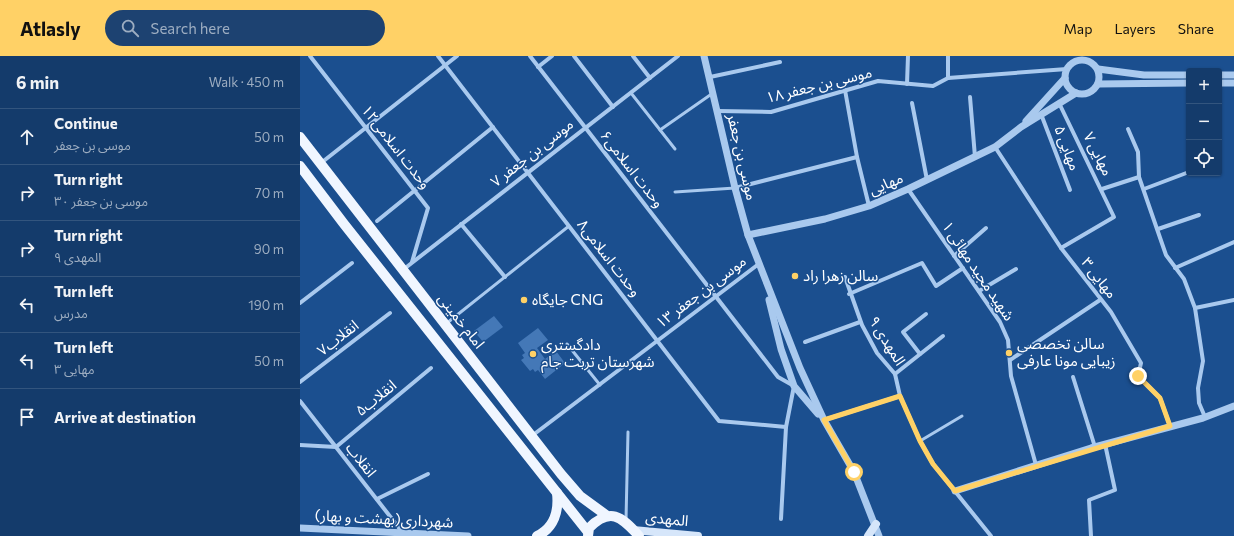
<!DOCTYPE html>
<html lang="en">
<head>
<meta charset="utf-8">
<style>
  :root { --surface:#143b6b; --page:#1d4271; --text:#f1f3f6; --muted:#9dadc1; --line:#33557e; --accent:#ffd166 }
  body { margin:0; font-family:Commissioner,"Noto Sans Arabic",sans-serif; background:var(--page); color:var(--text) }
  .controls { position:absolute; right:12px; top:12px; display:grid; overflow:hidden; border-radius:4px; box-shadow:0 1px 3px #0004 }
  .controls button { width:36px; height:36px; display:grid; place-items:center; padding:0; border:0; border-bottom:1px solid var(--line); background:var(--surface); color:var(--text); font:20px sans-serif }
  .stop { position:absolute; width:12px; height:12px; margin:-9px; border:3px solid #ffd166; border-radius:50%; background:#fff }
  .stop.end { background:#ffd166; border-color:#fff; box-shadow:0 1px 4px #0008 }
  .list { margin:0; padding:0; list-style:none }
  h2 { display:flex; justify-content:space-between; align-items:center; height:52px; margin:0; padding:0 16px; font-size:17px }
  h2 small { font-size:13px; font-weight:400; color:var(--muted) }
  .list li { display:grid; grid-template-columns:26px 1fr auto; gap:12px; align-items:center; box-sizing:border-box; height:56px; padding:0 16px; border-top:1px solid var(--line) }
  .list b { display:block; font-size:15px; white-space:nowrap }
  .list p { margin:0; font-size:13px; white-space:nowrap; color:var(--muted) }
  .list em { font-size:13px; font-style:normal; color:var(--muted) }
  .icon { flex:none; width:22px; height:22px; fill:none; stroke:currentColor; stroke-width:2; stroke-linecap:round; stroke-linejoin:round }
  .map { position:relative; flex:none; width:934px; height:480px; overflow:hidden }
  header { display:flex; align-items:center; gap:24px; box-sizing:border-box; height:56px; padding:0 20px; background:var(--accent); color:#111 }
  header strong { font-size:19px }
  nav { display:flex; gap:22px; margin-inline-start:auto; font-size:14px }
  .search { width:280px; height:36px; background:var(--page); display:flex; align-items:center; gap:10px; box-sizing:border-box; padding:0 14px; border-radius:22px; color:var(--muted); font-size:15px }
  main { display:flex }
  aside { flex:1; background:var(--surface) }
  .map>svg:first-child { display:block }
  .building { fill:#4478b7 }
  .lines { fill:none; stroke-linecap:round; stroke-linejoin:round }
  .service { stroke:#a9c9ee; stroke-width:3 }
  .minor { stroke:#a9c9ee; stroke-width:4 }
  .tertiary { stroke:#a9c9ee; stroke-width:7 }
  .secondary { stroke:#d6e6fa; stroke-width:8 }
  .primary { stroke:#f0f6ff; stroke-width:10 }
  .route { stroke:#ffd166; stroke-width:5 }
  .poi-dot { fill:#ffd166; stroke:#1b4f8f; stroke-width:1.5 }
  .labels { text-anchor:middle; stroke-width:3; stroke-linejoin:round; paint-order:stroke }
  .street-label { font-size:15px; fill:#fff; stroke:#1b4f8f }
  .poi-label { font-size:15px; fill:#fff; stroke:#1b4f8f; text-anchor:start }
</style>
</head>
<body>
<header>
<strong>Atlasly</strong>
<div class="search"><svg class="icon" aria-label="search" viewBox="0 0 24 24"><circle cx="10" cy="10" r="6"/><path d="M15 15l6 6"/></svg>Search here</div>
<nav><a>Map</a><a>Layers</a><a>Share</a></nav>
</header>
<main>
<aside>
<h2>6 min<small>Walk · 450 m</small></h2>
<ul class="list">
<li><svg class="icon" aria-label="ahead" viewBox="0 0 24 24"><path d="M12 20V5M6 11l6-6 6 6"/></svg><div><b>Continue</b><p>موسی بن جعفر</p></div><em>50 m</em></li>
<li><svg class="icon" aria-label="right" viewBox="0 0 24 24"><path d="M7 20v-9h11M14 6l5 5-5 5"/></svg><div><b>Turn right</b><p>موسی بن جعفر ۳۰</p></div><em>70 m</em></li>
<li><svg class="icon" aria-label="right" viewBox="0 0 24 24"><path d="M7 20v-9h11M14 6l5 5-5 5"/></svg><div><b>Turn right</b><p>المهدی ۹</p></div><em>90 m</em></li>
<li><svg class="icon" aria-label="left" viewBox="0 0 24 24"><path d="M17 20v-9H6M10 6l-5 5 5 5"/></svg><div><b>Turn left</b><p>مدرس</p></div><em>190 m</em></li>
<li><svg class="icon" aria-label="left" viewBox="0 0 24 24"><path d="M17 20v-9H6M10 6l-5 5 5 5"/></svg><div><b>Turn left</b><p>مهایی ۳</p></div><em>50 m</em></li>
<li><svg class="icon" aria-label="arrive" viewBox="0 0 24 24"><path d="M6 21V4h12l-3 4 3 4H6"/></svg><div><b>Arrive at destination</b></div></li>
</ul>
</aside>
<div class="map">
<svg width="934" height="480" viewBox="0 0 934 480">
  <rect width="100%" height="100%" fill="#1b4f8f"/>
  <!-- building -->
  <g class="building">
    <polygon points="194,260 203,271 183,286 174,275"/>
    <polygon points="238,272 248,284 237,292 245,303 256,295 265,307 245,323 238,314 235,316 233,313 230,315 221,304 224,302 222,299 225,297 218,287"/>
  </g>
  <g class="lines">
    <!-- service -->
    <g class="service">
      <polyline points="331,37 375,93"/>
      <polyline points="360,74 413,37"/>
      <polyline points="375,136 435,132"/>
      <polyline points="147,267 269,170"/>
      <polyline points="267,288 300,329"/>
      <polyline points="620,385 662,360"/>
      <polyline points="326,464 328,376"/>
    </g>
    <!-- minor -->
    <g class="minor">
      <polyline points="10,0 128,152 112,206"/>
      <polyline points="138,0 419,365 486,371"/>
      <polyline points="230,0 478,321 494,330 486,371 481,463"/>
      <polyline points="274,0 313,51"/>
      <polyline points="333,0 350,22"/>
      <polyline points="648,0 648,22"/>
      <polyline points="238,11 252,0"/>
      <polyline points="410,21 480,6"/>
      <polyline points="607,28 608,0"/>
      <polyline points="545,34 557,101 569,150"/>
      <polyline points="670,41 675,101"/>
      <polyline points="612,47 627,124"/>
      <polyline points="759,47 814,161 761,192"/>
      <polyline points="418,55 471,56 578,25 633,30 648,22 767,13"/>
      <polyline points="741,58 770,134"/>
      <polyline points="828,73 838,96 839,121"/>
      <polyline points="695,91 761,192 811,256 841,307 838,320 860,342 870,370"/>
      <polyline points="21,107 157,0"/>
      <polyline points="435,132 557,101"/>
      <polyline points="608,133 700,266 708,284 711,320 736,409"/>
      <polyline points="802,133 839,121 866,199 884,223 895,252 903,305 898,332 899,347 905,361"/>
      <polyline points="844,133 889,116"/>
      <polyline points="77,165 193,71"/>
      <polyline points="161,168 205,221"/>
      <polyline points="858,173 899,159"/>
      <polyline points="654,200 686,172"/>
      <polyline points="875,212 934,186"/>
      <polyline points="104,213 378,0"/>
      <polyline points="545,221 562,269 577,297 595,318 600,340 620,385 633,408 691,480"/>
      <polyline points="679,235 716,213"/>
      <polyline points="549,238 622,207 636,230 663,212"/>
      <polyline points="0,247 52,207"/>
      <polyline points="895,252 934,244"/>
      <polyline points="505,286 560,266"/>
      <polyline points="620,298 603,276 626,258"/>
      <polyline points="710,304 800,244"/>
      <polyline points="595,318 643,280"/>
      <polyline points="773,321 795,391"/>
      <polyline points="0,326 90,257"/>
      <polyline points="0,345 103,477"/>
      <polyline points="524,364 600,340"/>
      <polyline points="233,379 460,207"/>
      <polyline points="0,389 36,391 131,312"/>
      <polyline points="77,443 128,418"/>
      <polyline points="791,480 789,444 815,434 805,388"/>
    </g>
    <!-- tertiary -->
    <g class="tertiary">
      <polyline points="404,0 435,132 448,179 500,312 524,364 554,416 579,480"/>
      <circle cx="782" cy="21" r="17"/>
      <polyline points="798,13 844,19 889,19"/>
      <polyline points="919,19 934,19"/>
      <polyline points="919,27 934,27"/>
      <polyline points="798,28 889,27"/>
      <polyline points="726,65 765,22"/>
      <polyline points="448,179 525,163 569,150 608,133 695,91 721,71 776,37"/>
      <polyline points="469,244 481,293 494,330 518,358"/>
      <polyline points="655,435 791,392 903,362 934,350"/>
      <polyline points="0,472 168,480"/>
    </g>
    <!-- secondary -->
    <g class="secondary">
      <polyline points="333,474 398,480"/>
      <polyline points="568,480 576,468"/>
    </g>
    <!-- primary -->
    <g class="primary">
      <polyline points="0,81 261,418 280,440 306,459"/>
      <polyline points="0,110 44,168 288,476"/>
      <path d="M237,480C254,472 259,455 257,437"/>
      <path d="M288,480L289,472C310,451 321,460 339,480"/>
    </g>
  </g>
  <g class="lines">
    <!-- route -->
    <polyline class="route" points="554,416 524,364 600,340 620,385 633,408 655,435 870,370 860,342 838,320"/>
  </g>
  <!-- markers -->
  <g class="poi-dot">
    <circle cx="495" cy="220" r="4"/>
    <circle cx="224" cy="244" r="4"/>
    <circle cx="709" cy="297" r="4"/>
    <circle cx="233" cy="298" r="4"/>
  </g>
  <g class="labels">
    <!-- street labels -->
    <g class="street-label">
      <text transform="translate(519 29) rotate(-14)" y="5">موسی بن جعفر ۱۸</text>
      <text transform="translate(96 91) rotate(52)" y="5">وحدت اسلامی۱۲</text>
      <text transform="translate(767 92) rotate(69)" y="5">مهایی ۵</text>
      <text transform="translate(232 97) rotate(-38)" y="5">موسی بن جعفر ۷</text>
      <text transform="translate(798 98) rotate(63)" y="5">مهایی ۷</text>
      <text transform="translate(442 101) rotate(77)" y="5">موسی بن جعفر</text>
      <text transform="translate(332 113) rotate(52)" y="5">وحدت اسلامی۶</text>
      <text transform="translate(586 128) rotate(-23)" y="5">مهایی</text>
      <text transform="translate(309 202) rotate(52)" y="5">وحدت اسلامی۸</text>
      <text transform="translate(678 215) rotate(56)" y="5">شهید مجید مهائی ۱</text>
      <text transform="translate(799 222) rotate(52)" y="5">مهایی ۳</text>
      <text transform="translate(401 236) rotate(-37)" y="5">موسی بن جعفر ۱۳</text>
      <text transform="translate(161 265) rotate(52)" y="5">امام خمینی</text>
      <text transform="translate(38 282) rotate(-38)" y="5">انقلاب۷</text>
      <text transform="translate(587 285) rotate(58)" y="5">المهدی ۹</text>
      <text transform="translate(76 342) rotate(-39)" y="5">انقلاب۵</text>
      <text transform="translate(61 404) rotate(52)" y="5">انقلاب</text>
      <text transform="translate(84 463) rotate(3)" y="5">شهرداری(بهشت و بهار)</text>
      <text transform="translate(367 463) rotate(6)" y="5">المهدی</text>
    </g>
    <!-- poi labels -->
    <g class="poi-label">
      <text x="503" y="225">سالن زهرا راد</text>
      <text x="232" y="249">جایگاه CNG</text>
      <text x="717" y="293">سالن تخصصی<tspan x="717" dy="17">زیبایی مونا عارفی</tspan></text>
      <text x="241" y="294">دادگستری<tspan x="241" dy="17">شهرستان تربت جام</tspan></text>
    </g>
  </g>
</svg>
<div class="controls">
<button>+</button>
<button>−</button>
<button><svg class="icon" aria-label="locate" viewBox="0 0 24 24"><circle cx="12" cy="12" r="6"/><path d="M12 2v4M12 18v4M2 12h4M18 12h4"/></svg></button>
</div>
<div class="stop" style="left:554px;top:416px"></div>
<div class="stop end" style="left:838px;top:320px"></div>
</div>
</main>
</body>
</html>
